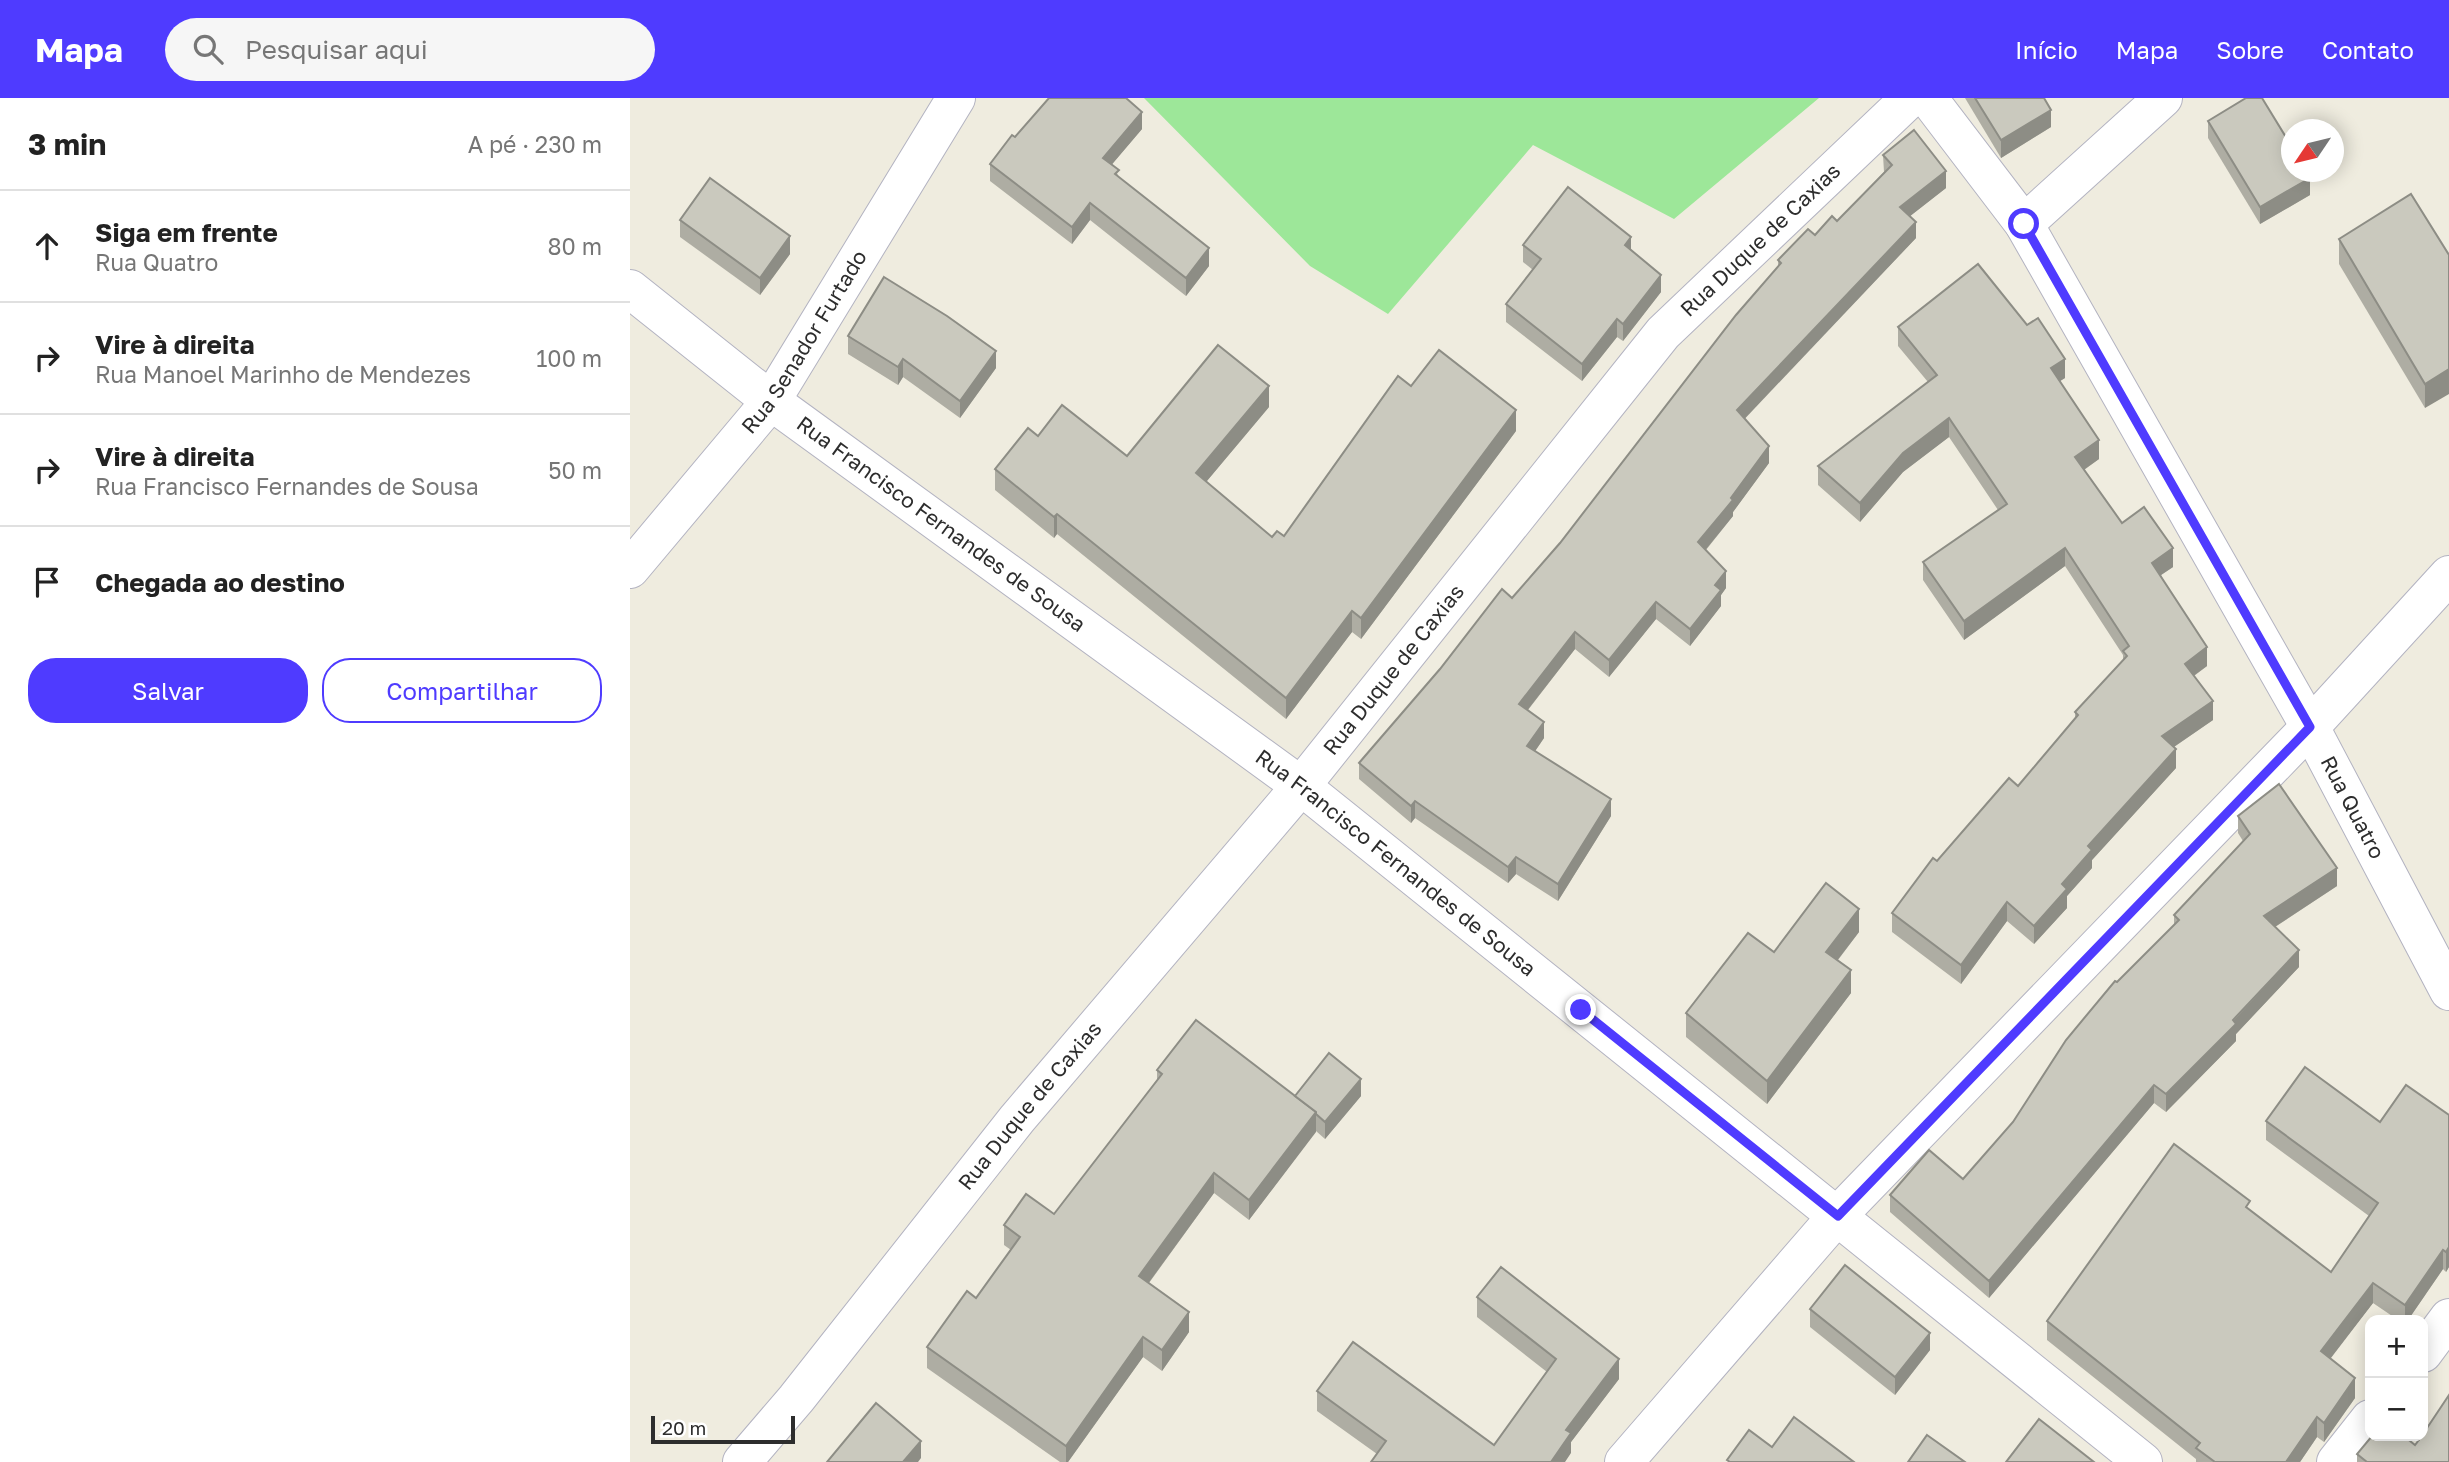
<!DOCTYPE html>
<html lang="pt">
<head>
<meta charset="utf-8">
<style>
  :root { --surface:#fff; --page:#f6f6f6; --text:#222; --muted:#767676; --line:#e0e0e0; --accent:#4f3bff }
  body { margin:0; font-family:"Golos Text",sans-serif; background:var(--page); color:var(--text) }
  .controls { position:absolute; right:21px; bottom:21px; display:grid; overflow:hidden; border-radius:14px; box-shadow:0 4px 18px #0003 }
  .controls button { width:63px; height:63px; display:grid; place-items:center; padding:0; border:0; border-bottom:2px solid var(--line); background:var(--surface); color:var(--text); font:35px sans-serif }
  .compass { position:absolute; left:1651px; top:21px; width:63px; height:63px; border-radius:50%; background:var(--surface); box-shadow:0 4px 18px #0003; rotate:235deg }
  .scale { position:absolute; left:21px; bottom:18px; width:144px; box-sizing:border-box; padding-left:7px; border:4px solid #2d2d2d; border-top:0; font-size:19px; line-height:24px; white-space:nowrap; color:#2d2d2d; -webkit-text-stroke:5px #fff; paint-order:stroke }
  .stop { position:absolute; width:21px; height:21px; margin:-16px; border:5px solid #4f3bff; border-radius:50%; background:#fff }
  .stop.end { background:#4f3bff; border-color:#fff; box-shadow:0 2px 7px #0008 }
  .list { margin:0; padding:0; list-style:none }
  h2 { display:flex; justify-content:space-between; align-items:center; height:91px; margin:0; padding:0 28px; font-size:30px }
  h2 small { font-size:23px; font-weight:400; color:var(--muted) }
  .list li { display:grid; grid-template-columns:46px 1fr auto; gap:21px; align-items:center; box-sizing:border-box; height:112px; padding:0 28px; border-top:2px solid var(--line) }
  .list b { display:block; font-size:26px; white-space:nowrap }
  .list p { margin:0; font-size:23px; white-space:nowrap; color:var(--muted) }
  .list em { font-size:23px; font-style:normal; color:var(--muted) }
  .actions { display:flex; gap:14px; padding:21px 28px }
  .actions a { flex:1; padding:16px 0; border:2px solid var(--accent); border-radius:28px; text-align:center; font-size:24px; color:var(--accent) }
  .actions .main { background:var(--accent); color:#fff }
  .icon { flex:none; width:38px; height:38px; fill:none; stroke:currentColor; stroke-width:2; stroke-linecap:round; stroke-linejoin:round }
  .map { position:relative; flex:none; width:1819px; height:1364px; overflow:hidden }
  header { display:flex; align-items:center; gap:42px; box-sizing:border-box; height:98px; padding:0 35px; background:var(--accent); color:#fff }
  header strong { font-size:33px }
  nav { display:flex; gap:38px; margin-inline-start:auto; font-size:24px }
  .search { width:490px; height:63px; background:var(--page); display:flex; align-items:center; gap:18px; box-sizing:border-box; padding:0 24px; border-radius:38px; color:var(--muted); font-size:26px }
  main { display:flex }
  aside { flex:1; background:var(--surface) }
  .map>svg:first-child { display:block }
  .green { fill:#9de799 }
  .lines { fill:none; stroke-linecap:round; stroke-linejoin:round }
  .minor-casing { stroke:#b3b3c1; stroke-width:40 }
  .minor { stroke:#fff; stroke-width:38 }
  .wall { fill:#aeada3 }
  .shaded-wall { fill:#8d8d85 }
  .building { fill:#cac9be; stroke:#8d8d85; stroke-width:2 }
  .route { stroke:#4f3bff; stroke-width:9 }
  .labels { text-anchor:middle; stroke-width:6; stroke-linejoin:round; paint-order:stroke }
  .street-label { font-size:21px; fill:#2d2d2d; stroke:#fff }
</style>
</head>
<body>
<header>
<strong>Mapa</strong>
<div class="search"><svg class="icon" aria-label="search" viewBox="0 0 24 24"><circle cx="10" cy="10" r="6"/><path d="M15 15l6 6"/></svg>Pesquisar aqui</div>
<nav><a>Início</a><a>Mapa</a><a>Sobre</a><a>Contato</a></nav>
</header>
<main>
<aside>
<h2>3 min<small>A pé · 230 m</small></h2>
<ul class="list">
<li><svg class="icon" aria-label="ahead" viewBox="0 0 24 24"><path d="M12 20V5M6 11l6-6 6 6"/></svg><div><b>Siga em frente</b><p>Rua Quatro</p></div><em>80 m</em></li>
<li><svg class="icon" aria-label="right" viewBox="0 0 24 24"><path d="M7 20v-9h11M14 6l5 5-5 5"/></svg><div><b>Vire à direita</b><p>Rua Manoel Marinho de Mendezes</p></div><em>100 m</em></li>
<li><svg class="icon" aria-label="right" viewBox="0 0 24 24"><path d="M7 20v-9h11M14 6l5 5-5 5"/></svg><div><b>Vire à direita</b><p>Rua Francisco Fernandes de Sousa</p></div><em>50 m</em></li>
<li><svg class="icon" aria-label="arrive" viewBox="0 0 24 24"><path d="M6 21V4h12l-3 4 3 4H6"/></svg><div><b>Chegada ao destino</b></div></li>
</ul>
<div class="actions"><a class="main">Salvar</a><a>Compartilhar</a></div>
</aside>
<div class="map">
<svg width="1819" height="1364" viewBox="0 0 1819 1364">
  <rect width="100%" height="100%" fill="#efecdf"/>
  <!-- green -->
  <polygon class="green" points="514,0 1189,0 1044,121 903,47 758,216 680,168"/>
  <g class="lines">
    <!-- minor casing -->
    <g class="minor-casing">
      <g id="minor">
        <path id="s1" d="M1298,0L1394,126L1680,629L1819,893"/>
        <polyline points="1394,126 1533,0"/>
        <path id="s2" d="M0,191L141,303L671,688L1513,1364"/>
        <path id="s3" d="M0,471L141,303L326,0"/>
        <polyline points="1793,1255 1819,1220"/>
        <path id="s4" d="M112,1364L166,1301L387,1021L671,688L1033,235L1280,0"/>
        <polyline points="994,1364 1207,1118 1680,629 1819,477"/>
        <polyline points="1706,1364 1740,1321"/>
      </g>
    </g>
    <!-- minor -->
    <use href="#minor" class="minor"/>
  </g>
  <!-- wall -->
  <g class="wall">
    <polygon points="1335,0 1414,0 1421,29 1371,60"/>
    <polygon points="1578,23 1680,97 1630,126 1578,40"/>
    <polygon points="512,31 482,66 489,79 579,168 556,198 460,122 442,146 360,83 360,66 385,39"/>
    <polygon points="1253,57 1316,90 1280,118 1286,140 1114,320 1139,365 1103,414 1103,418 1076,452 1096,490 1091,497 1091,508 1060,548 1026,521 979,579 945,551 898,612 914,640 905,653 981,718 928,803 886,776 878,785 785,720 781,725 729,681 729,665 882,500 930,445 1148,169 1148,162 1207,123 1254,74"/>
    <polygon points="50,122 160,156 130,197 50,139"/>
    <polygon points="1709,141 1819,157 1795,310 1709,166"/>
    <polygon points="893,147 1001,153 1031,194 993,243 987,239 952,283 876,224 876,206 903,172 893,164"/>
    <polygon points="1268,229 1435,280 1429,283 1469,361 1454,372 1492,425 1543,469 1531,477 1577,568 1564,578 1583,622 1544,649 1546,670 1462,762 1462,770 1437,798 1437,810 1404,846 1377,823 1331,886 1262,834 1262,815 1307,763 1388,688 1445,621 1445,614 1493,562 1493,557 1435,468 1334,542 1293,482 1293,464 1368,412 1319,339 1273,374 1230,424 1188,387 1188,368 1298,284 1268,248"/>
    <polygon points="218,238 366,270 330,320 273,279 268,287 218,256"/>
    <polygon points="639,309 576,384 642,439 654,438 886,333 731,541 722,534 656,621 427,436 424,440 365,392 365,371 408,338 497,358"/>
    <polygon points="1608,718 1707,788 1645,829 1669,869 1606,936 1606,943 1536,1014 1524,1005 1359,1200 1260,1114 1260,1097 1333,1081 1383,1024 1487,884 1544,827 1544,817 1613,743 1608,735"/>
    <polygon points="1229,834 1208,862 1221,895 1137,1006 1056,939 1056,915 1144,854"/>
    <polygon points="527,972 665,998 731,998 695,1041 686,1033 619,1122 584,1095 519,1185 559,1234 532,1273 513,1259 438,1364 430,1364 297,1270 297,1249 346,1200 381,1152 374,1147 374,1127 424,1116 527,982"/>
    <polygon points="1819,1017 1819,1169 1816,1174 1813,1171 1778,1222 1768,1222 1743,1205 1700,1260 1725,1300 1694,1344 1687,1339 1670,1364 1566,1364 1566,1361 1417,1242 1417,1223 1620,1112 1701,1174 1739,1118 1636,1042 1636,1023 1750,1024"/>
    <polygon points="847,1199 989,1281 941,1344 941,1355 747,1356 687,1313 687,1293 864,1347 917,1274 847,1219"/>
    <polygon points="1180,1211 1300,1252 1265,1297 1180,1229"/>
    <polygon points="1785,1347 1819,1364 1727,1364 1727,1356"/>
  </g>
  <!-- shaded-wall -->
  <g class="shaded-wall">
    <polygon points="1421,12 1421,29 1371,60 1371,42"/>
    <polygon points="512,14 512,31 473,77 473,60"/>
    <polygon points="1316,73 1316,90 1270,126 1270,109"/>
    <polygon points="1680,80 1680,97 1630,126 1630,109"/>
    <polygon points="460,105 460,122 442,146 442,129"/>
    <polygon points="1286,124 1286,140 1107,329 1107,312"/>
    <polygon points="160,138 160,156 130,197 130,180"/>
    <polygon points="1001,139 1001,156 995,147"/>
    <polygon points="579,150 579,168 556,198 556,180"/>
    <polygon points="1031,177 1031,194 993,243 993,226"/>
    <polygon points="987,221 987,239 952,283 952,266"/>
    <polygon points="366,253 366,270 330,320 330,303"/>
    <polygon points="273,261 273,279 268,287 268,269"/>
    <polygon points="1435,261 1435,280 1421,289 1421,270"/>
    <polygon points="1819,271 1819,296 1795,310 1795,286"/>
    <polygon points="639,288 639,309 566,396 566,375"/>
    <polygon points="886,312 886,333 731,541 731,520"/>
    <polygon points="1319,320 1319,339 1273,374 1230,424 1230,405 1273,355"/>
    <polygon points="1469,342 1469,361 1445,378 1445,359"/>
    <polygon points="1139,348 1139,365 1103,414 1103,418 1068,461 1068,444"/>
    <polygon points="427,416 427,436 424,440 424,419"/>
    <polygon points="1435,450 1435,468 1334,542 1334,523"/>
    <polygon points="1543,450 1543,469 1522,483 1522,465"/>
    <polygon points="1096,473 1096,490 1091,497 1091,508 1060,548 1060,531 1085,487"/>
    <polygon points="1026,504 1026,521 979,579 979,562"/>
    <polygon points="722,513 722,534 656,621 656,600"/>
    <polygon points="945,534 945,551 889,623 889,606"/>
    <polygon points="1577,549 1577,568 1555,584 1555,566"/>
    <polygon points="1583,603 1583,622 1532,657 1532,638"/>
    <polygon points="914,624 914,640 897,665 897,648"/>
    <polygon points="1546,651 1546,670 1462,762 1462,770 1437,798 1437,810 1404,846 1404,828 1458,748"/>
    <polygon points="981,701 981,718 928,803 928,786"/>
    <polygon points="785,703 785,720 781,725 781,708"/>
    <polygon points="886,759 886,776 878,785 878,769"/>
    <polygon points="1707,770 1707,788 1634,836 1634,818"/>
    <polygon points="1377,804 1377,823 1331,886 1331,867"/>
    <polygon points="1229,811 1229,834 1196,877 1196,854"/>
    <polygon points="1669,852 1669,869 1606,936 1606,943 1536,1014 1536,996"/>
    <polygon points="1221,872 1221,895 1137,1006 1137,983"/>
    <polygon points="731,981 731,998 695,1041 695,1024"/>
    <polygon points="1524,987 1524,1005 1359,1200 1359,1183"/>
    <polygon points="686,1014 686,1034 619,1122 619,1102"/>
    <polygon points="584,1075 584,1095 509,1198 509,1178"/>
    <polygon points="1819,1149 1819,1169 1816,1174 1816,1154"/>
    <polygon points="1813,1152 1813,1171 1778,1222 1775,1222 1775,1207"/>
    <polygon points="1743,1185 1743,1205 1691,1273 1691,1253"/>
    <polygon points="559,1214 559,1234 532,1273 532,1252"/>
    <polygon points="1300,1235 1300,1252 1265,1297 1265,1279"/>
    <polygon points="513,1239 513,1259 438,1364 436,1364 436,1348"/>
    <polygon points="989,1261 989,1281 941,1344 941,1355 935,1364 921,1364 936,1332"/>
    <polygon points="1725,1280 1725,1300 1694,1344 1694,1325"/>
    <polygon points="1687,1319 1687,1339 1670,1364 1656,1364"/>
    <polygon points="291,1343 291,1360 288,1364 273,1364"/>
  </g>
  <!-- building -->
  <g class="building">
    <polygon points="419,0 496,0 512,14 473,60 489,72 485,76 579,150 556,180 460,105 442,129 360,66 382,37 385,39"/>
    <polygon points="1345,0 1414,0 1421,12 1371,42"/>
    <polygon points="1616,0 1632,0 1662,49 1662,74 1676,74 1680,80 1630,109 1578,23"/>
    <polygon points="1284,32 1316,73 1270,109 1286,124 1107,312 1139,348 1101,400 1103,402 1068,444 1096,473 1085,487 1091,492 1060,531 1026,504 979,562 945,534 889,606 914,624 897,648 981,701 928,786 886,759 878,769 785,703 781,708 729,665 810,571 872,491 882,500 930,445 1106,217 1151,165 1148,162 1178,131 1185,137 1202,118 1207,123 1262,67 1253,57"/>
    <polygon points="80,80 160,138 130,180 50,122"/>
    <polygon points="938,89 1001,139 995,147 1031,177 993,226 987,221 952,266 876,206 911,161 893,147"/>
    <polygon points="1781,96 1819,157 1819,271 1795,286 1709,141"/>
    <polygon points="1348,166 1397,227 1408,220 1435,261 1421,270 1469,342 1445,359 1492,425 1514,409 1543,450 1522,465 1577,549 1555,566 1583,603 1532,638 1546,651 1458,748 1462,752 1432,786 1437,791 1404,828 1377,804 1331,867 1262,815 1303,760 1307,763 1379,680 1388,688 1448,617 1445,614 1497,558 1493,553 1499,548 1435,450 1334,523 1293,464 1377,406 1319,320 1273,355 1230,405 1188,368 1307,277 1268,229"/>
    <polygon points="254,179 317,218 366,253 330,303 273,261 268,269 218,238"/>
    <polygon points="588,247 639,288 566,375 642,439 647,433 654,438 768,278 781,288 809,252 886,312 731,520 722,513 656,600 427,416 424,419 365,371 398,330 408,338 432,307 497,358"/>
    <polygon points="1649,686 1707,770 1634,818 1669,852 1603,922 1606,926 1536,996 1524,987 1359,1183 1260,1097 1299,1052 1333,1081 1383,1024 1436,942 1485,883 1487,884 1549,822 1544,817 1620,736 1608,718"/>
    <polygon points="1196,785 1229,811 1196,854 1221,872 1137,983 1056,915 1118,835 1144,854"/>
    <polygon points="566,922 686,1014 619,1102 584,1075 509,1178 559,1214 532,1252 513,1239 436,1348 297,1249 337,1193 346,1200 390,1139 374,1127 396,1096 424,1116 532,976 527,972"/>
    <polygon points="699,955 731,981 695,1024 686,1016 686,1014 665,998"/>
    <polygon points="1675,969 1750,1024 1776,987 1819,1017 1819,1149 1816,1154 1813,1152 1775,1207 1743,1185 1691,1253 1725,1280 1694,1325 1687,1319 1656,1364 1585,1364 1566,1350 1570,1345 1417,1223 1544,1046 1620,1103 1616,1109 1701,1174 1748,1105 1636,1023"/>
    <polygon points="1215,1167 1300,1235 1265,1279 1180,1211"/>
    <polygon points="871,1169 989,1261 936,1332 941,1335 921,1364 741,1364 756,1343 687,1293 723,1244 864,1347 926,1261 847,1199"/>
    <polygon points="1819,1297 1819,1364 1737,1364 1727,1356 1742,1338 1774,1338 1785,1347 1792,1338 1793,1338 1793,1336"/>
    <polygon points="246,1305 291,1343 273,1364 197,1364"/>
    <polygon points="1164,1319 1224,1364 1100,1364 1097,1362 1119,1332 1142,1349"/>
    <polygon points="1409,1321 1464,1364 1376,1364"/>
    <polygon points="1297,1337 1335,1364 1278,1364"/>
  </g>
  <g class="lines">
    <!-- route -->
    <polyline class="route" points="951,912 1208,1118 1680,629 1394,126"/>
  </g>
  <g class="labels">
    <!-- street labels -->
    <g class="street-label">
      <text dy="7" stroke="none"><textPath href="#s4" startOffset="1592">Rua Duque de Caxias</textPath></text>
      <text dy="7" stroke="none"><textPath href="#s3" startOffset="287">Rua Senador Furtado</textPath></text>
      <text dy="7" stroke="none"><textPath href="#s2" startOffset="390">Rua Francisco Fernandes de Sousa</textPath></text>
      <text dy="7" stroke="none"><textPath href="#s4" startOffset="1026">Rua Duque de Caxias</textPath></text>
      <text dy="7" stroke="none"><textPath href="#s1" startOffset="828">Rua Quatro</textPath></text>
      <text dy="7" stroke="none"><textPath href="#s2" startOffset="957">Rua Francisco Fernandes de Sousa</textPath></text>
      <text dy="7" stroke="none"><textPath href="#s4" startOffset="458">Rua Duque de Caxias</textPath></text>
    </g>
  </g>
</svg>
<div class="controls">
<button>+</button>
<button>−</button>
</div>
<svg class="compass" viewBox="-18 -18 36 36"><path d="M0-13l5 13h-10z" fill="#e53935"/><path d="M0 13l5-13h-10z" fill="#767676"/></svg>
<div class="scale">20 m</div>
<div class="stop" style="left:1394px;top:126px"></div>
<div class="stop end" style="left:951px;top:912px"></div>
</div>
</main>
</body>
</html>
